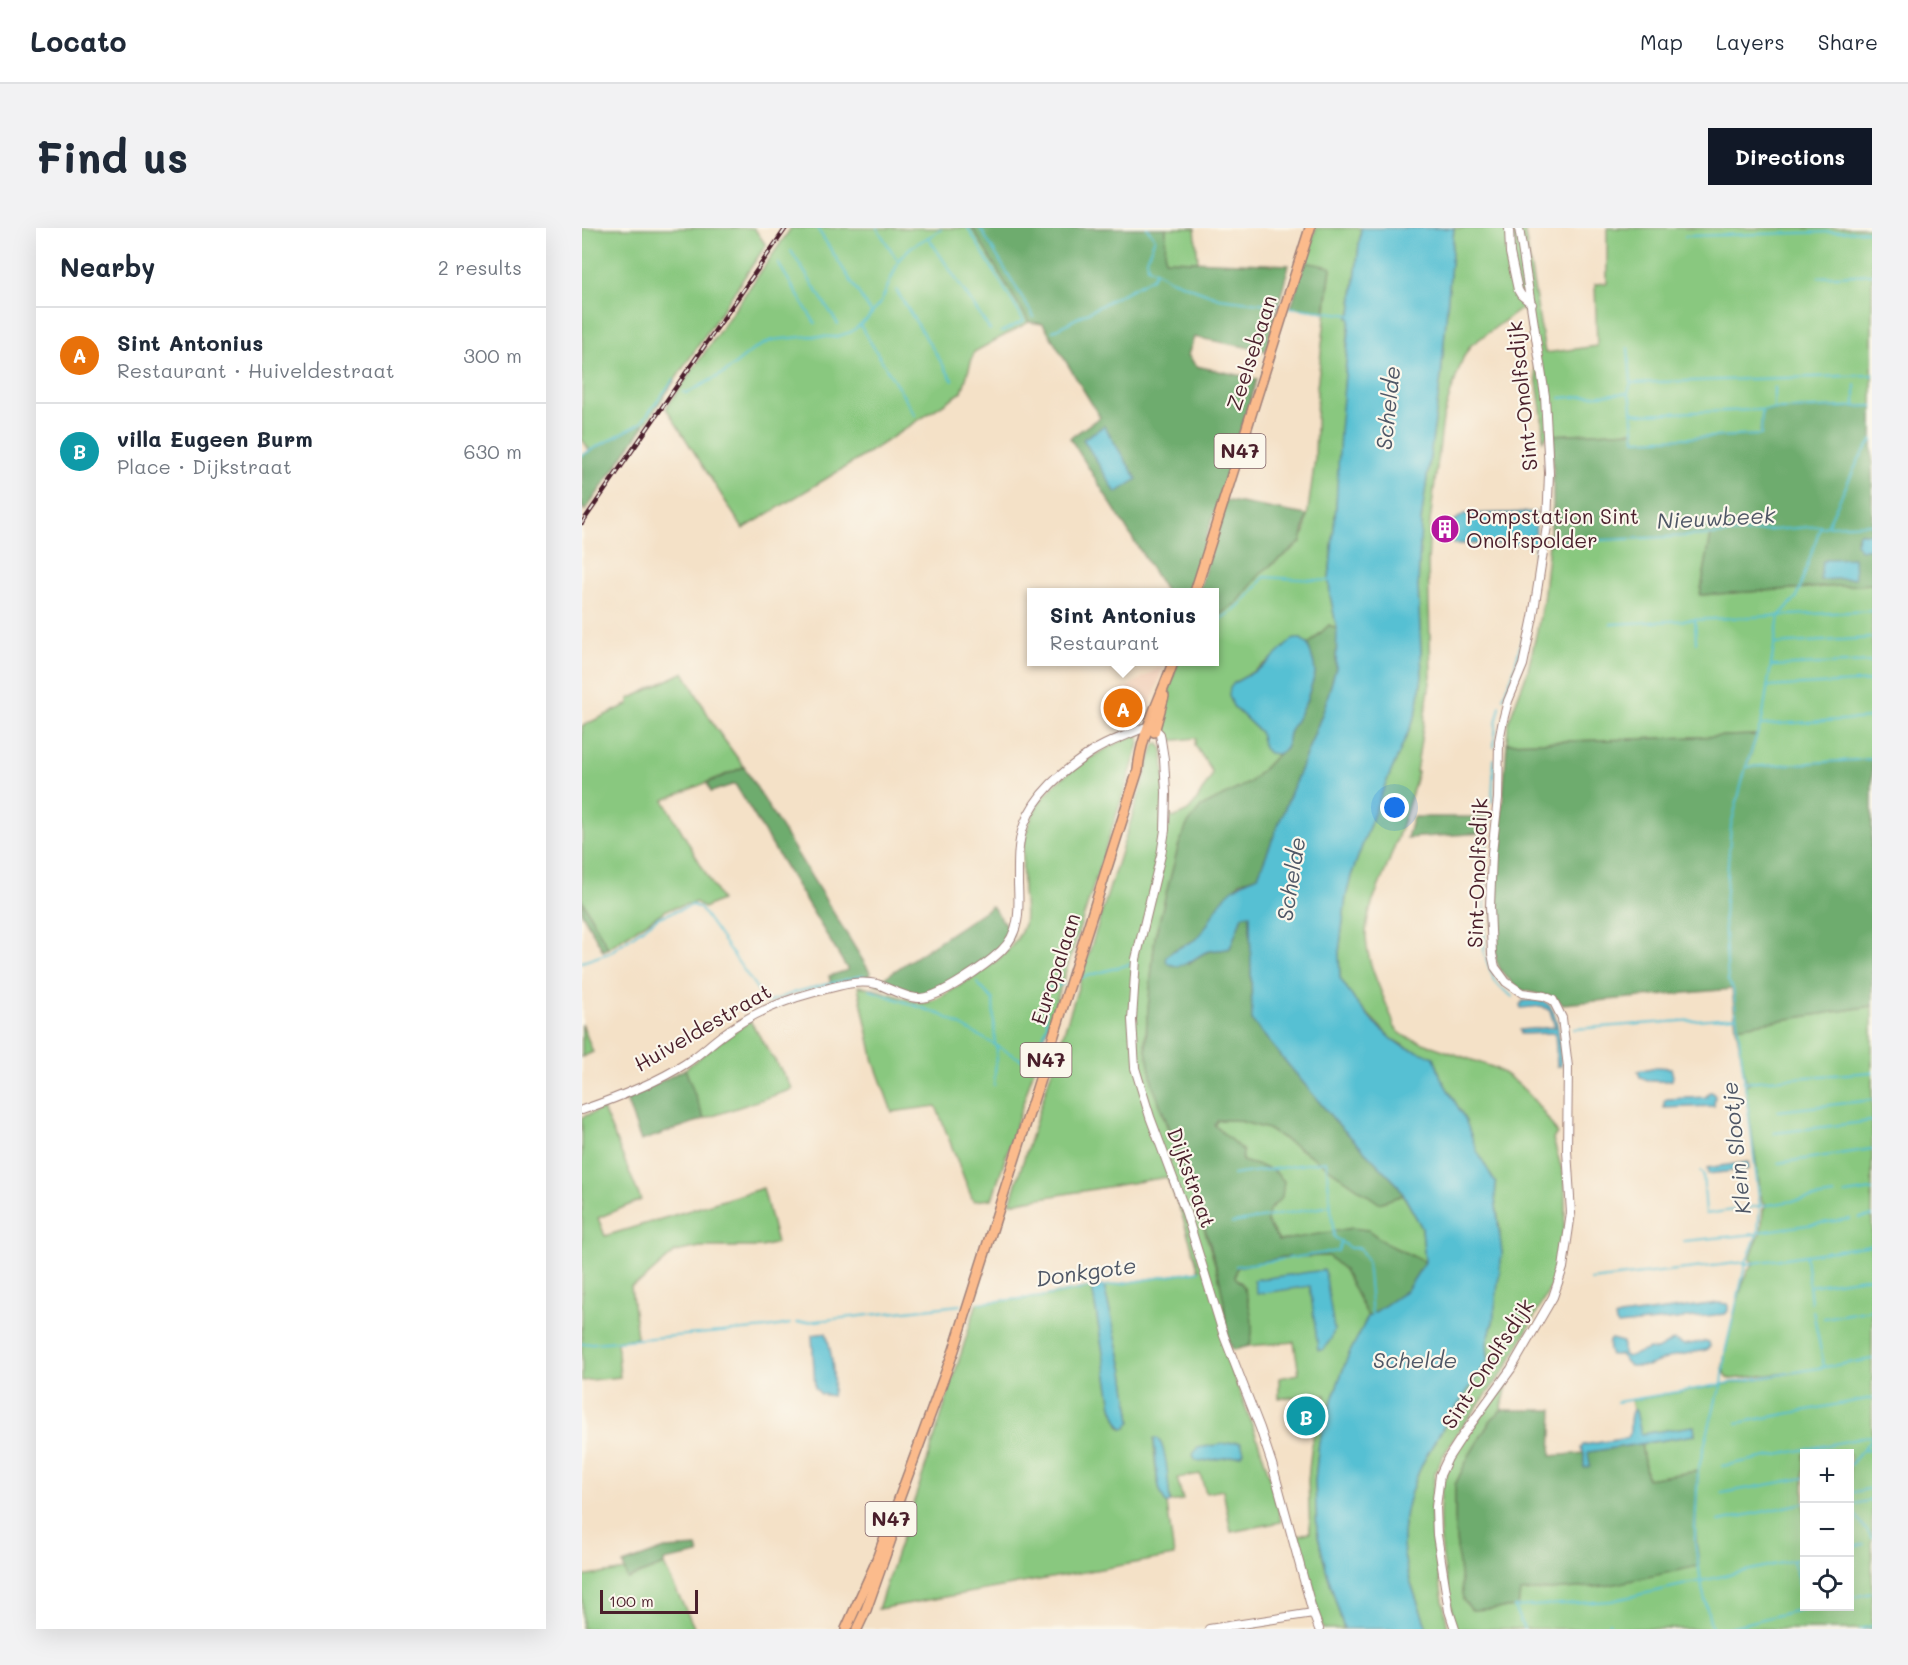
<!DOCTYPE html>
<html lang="en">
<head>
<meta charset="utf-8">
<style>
  :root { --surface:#fff; --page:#f2f2f3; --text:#1f2937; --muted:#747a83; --line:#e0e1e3; --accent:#111827 }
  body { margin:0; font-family:Mali,sans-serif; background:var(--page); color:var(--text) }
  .controls { position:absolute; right:18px; bottom:18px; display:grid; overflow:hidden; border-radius:0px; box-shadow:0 6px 24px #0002 }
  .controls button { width:54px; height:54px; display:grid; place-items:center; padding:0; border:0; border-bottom:2px solid var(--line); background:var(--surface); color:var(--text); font:30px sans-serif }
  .scale { position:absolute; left:18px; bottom:15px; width:98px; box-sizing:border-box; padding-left:6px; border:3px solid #4a1f2b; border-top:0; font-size:16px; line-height:21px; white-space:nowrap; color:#4a1f2b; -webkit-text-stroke:4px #fbf7ec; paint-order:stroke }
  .you { position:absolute; left:813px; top:580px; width:21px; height:21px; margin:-15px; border:4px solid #fff; border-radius:50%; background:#1a73e8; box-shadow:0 0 0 9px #1a73e833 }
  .badge { display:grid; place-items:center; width:39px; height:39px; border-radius:50%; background:var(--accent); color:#fff; font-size:20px; font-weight:700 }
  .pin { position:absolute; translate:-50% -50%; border:3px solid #fff; box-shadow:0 2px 6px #0006 }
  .popup { position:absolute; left:445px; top:360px; width:192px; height:78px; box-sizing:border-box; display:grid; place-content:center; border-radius:0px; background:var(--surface); filter:drop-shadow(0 2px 4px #0005); font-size:20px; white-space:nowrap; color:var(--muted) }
  .popup b { font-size:22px; color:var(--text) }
  .popup::after { content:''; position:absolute; left:50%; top:100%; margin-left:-12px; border:12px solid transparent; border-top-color:var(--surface) }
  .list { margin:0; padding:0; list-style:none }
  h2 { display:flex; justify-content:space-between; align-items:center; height:78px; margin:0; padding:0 24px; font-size:26px }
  h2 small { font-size:20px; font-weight:400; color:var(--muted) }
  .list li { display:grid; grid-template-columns:39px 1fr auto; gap:18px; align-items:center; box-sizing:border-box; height:96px; padding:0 24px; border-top:2px solid var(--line) }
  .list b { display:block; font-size:22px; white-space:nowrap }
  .list p { margin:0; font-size:20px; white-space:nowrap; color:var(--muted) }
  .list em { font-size:20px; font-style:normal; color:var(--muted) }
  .icon { flex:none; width:33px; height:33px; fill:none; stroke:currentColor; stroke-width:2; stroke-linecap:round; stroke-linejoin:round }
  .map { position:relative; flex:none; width:1290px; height:1401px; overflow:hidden; border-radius:0px }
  header { display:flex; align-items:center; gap:36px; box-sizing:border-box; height:84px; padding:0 30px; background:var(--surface); border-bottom:2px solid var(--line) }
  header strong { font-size:28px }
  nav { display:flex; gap:33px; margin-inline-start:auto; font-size:21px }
  .intro { display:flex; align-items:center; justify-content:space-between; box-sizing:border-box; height:144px; padding:0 36px }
  h1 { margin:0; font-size:42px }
  .button { padding:15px 27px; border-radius:0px; background:var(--accent); color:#fff; font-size:21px; font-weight:700 }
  main { display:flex; gap:36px; padding:0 36px }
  aside { flex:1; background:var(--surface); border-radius:0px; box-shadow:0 6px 24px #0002 }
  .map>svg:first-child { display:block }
  .built { fill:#f3d4bf }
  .green { fill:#89c87f; stroke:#6a7455; stroke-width:1.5; fill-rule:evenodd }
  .forest { fill:#6eac6e; stroke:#5c664c; stroke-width:1.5 }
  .water { fill:#57c0d3; stroke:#50707f; stroke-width:1.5 }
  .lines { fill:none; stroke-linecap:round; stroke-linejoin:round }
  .stream { stroke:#57c0d3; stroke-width:2 }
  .minor-casing { stroke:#9f8079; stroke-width:10 }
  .major-casing { stroke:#9f8079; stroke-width:12 }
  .minor { stroke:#fff; stroke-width:8 }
  .major { stroke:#fbbb8c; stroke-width:9 }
  .rail-casing { stroke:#4a1f2b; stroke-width:4.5 }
  .rail { stroke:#fbf7ec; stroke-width:2; stroke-dasharray:7; stroke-linecap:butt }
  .labels { text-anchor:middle; stroke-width:4.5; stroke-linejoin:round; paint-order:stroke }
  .shield { fill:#fbf7ec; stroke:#7f6065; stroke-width:1.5 }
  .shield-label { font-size:20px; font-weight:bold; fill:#4a1f2b }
  .street-label { font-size:21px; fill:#4a1f2b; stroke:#fbf7ec }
  .poi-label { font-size:21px; fill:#4a1f2b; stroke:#fbf7ec; text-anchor:start }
  .water-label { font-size:22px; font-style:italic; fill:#4f5766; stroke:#fbf7ec }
</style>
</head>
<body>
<header>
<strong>Locato</strong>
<nav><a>Map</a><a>Layers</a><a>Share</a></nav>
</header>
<div class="intro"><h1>Find us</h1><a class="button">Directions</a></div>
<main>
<aside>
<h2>Nearby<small>2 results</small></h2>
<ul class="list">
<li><span class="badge" style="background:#e8710a">A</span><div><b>Sint Antonius</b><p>Restaurant · Huiveldestraat</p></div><em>300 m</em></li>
<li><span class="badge" style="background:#0f9aa8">B</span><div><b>villa Eugeen Burm</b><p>Place · Dijkstraat</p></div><em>630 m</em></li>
</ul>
</aside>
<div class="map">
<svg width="1290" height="1401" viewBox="0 0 1290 1401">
  <rect width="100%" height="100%" fill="#fbf7ec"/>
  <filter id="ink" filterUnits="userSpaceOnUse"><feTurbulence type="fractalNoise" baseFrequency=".0167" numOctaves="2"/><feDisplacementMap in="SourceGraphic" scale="12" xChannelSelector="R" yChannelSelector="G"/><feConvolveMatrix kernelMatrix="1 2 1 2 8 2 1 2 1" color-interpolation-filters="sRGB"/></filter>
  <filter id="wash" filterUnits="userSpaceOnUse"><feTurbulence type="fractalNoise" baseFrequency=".008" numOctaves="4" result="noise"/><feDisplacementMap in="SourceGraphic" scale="24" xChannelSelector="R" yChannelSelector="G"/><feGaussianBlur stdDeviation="1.35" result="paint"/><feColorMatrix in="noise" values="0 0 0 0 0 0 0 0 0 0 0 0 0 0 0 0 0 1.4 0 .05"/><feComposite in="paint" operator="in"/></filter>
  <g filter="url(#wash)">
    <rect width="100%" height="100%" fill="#f4e1c7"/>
    <!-- built -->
    <polygon class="built" points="578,439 580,442 564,491 549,500 529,469"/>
    <!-- green -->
    <g class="green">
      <polygon points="0,0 172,0 184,17 62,198 59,195 8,223 0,211"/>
      <polygon points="209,0 390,0 447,94 392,124 380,164 275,232 161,301 84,180"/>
      <polygon points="584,0 613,0 616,33 582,32"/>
      <path d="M734,0H779L765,117L754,279L747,351L748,367L755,401L747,397L726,417L719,411C696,426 676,442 652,455L651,478L678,504L687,525L696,526L667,555L619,579L597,616L573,709L563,815L564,822L580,885L616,981L637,1049L642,1075L647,1123L643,1125C664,1181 687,1235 699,1294L649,1304L641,1262L624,1265L618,1246L595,1250L601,1272L588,1274L583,1236L572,1211C572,1227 574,1264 585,1276L592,1328L296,1381L343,1240L395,1075L457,1069L510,1059L530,1178L535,1192L539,1200H544L549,1193L542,1144L522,1058L617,1043L600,987L585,949L428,975L573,516L576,515L581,521L584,583L591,590L606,583L613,575L629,549L630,544L628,540L613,517L614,510L586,513C572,498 590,452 596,434H632L633,390L656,374L680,344L712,320L723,304L733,231L735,159L749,40L723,34Z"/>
      <path d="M872,0H942L963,125L1015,118L1013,56L1025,55V0H1290V178L1180,182L1179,207L1053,212L1052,203L966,207L961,213L960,188L945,87L940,80L888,118L881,130L869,164L861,191L848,294L846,335L849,448L834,544H836C828,573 819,601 809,628C800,654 784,680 784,708C785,739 802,767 812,796L811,797L817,804L824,809L913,840C941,855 959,879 975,905L971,911L983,952V985L981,1012L972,1053L923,1142L876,1204L861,1228L853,1245L849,1279L850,1308L866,1401H845C836,1373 821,1342 821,1312C821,1243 871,1188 906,1132L905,1114L911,1094L918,1002L913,970L914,956L894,923L883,891L859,850L855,837L810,811L773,773L758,750L757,725L764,669L769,648L798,569L834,486L837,470L840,448L836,358L839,293L859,149Z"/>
      <polygon points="1129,307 1118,367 1290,356 1290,531 1164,539 1174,507 925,515 926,495 946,442 954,407 961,373 967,316 979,314"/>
      <polygon points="102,444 133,499 162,539 82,572 139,672 122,680 114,674 84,682 26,720 0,672 0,498 47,476 47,471"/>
      <path d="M555,506L557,509V516L548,545L410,971L391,973L354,878L310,884L292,834L276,758C294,760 310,767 328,772C332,773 337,775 341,775C352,775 372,761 382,755C403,743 435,721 442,696C444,686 442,674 441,664C440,636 439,610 452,584C469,549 520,521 555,506Z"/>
      <path d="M1290,778V1401H873C866,1354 848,1291 864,1245C875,1213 905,1181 926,1154L919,1182L909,1192L888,1226L873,1257V1302L881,1372L890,1382L936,1379L938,1364L1024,1358L1113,1315L1116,1243L1065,1251L1059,1216L1113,1207L1112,1198L1059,1206L1054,1183L1051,1181L1049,1172L1222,1143L1149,1151C1145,1149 1142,1145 1141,1140C1140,1131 1161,1048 1167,1041C1169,1038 1171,1037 1173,1034L1168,1032V1030L1177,1007L1179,1006L1181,981L1184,979L1183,975L1180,974L1163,859L1164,856L1168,855L1163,850L1154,799ZM1222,1226H1268V1378H1222Z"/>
      <polygon points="168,793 211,861 122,891 103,841 136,815"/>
      <polygon points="0,796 11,824 0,829"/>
      <polygon points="21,881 59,972 16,990 23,1008 181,960 195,1015 180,1019 118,1019 93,1024 60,1053 49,1058 55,1110 35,1113 38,1149 0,1153 0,889"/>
      <polygon points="636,892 654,892 686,901 726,926 797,975 821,967 840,1000 843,1034 805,1016 786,1002 697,1013 685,994 687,982 700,969 691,942 660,933 661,923 632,897"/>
      <path d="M746,1028L762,1041L786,1089L766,1128L751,1169L737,1214L733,1253L735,1303L744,1341L762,1401H741L714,1308L728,1304L726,1252L730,1213L744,1167L697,1170V1150L717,1146L712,1114L667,1118C673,1102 668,1077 662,1060C661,1056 657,1053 653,1049L655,1039L701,1029Z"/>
      <polygon points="82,1337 113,1401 0,1401 0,1349 43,1342 46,1351"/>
    </g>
    <!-- forest -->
    <g class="forest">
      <polygon points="390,0 584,0 583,32 707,37 684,123 612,109 606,127 614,138 675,151 607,364 584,364 488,210 518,189 461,96 447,94"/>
      <polygon points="723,34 749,39 743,84 709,79"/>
      <polygon points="1290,178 1290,305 1277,305 1274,311 1278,321 1290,320 1290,356 1118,367 1129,307 979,314 967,316 971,278 971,207 1052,203 1054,212 1178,207 1180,182"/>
      <polygon points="59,195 62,198 3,283 0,279 0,227"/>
      <polygon points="642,272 725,287 719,314 680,344 656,374 633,390 632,364 617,364"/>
      <path d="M747,397L755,401L754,440L741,484L676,648L658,654L632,684L624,700L613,712L592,722L606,736C612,732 619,725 628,723C635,722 641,722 648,720L659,691L662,687L668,685L670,793L754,894L816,957L821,967L797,975L726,926L686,901L654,892H636L632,897L661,923L660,933L691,942L702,953L700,969L687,982L685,994L697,1013L770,1000L786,1002L805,1016L843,1034L825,1062L786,1089L762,1042L746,1028L701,1029L655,1039L653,1049C657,1053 661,1056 662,1060C668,1077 674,1102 667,1118L651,1122L645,1108L642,1075L637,1049L627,1013L600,935L571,858L564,822L565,792L573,709L597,616L605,597L619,579L667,555L696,526L704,521L707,505L724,474L733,446L732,436L726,417Z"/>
      <polygon points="1175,507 1165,539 1290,531 1290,778 1154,799 1150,761 981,776 973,770 936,761 919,743 914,732 911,680 914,625 921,571 925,515"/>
      <polygon points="162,539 288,744 287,748 249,756 247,748 266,742 153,556 129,564 125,555"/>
      <polygon points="831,589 905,589 903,605 825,610"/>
      <polygon points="0,672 26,720 21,723 0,685"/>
      <polygon points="410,678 431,707 409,732 344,770 293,756"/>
      <polygon points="103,841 122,891 59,913 44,871"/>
      <polygon points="919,1182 971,1182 969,1228 1002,1225 1002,1239 1006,1224 1059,1216 1065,1251 1116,1243 1113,1300 1117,1338 1024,1358 938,1364 936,1379 890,1382 881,1372 873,1302 873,1257 888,1226 909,1192"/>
      <polygon points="115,1319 117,1326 82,1333 82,1337 45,1351 41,1336 83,1321"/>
    </g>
    <!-- water -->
    <g class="water">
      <path d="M779,0H872L859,149L839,293L836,358L840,448L837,470L834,486L798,569L769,648L764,669L757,725L758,750L773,773L791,794L810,811L820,818L852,829L859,850L883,891L895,923L914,956L913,970L920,1025L911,1094L905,1114L906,1132C871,1188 821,1243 821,1312C821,1342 836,1373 845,1401H762L744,1341L735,1303L733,1253L737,1214L751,1169L766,1128L786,1089L825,1062L843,1034L840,1000L816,957L754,894L670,793L668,686L662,687L659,691L648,720C640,723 632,721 624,724C611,730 600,744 585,735L584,729C592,719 606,718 615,710C624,702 627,692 633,683C645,663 655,656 676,648L741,484L754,440L755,401L748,367L747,351L754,279L758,203L768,90H766L767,86H769Z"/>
      <polygon points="522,198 555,251 534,265 501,211"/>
      <polygon points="954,284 953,316 871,316 871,294 882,286"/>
      <polygon points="1277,305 1290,305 1290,320 1278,322 1274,315"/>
      <polygon points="1272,330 1273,350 1238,352 1240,334 1246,331"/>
      <polygon points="714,411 719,411 726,417 732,436 733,446 724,474 707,505 704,521 696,526 687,525 682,520 678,504 651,478 647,467 648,460 652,455 682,438 710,412"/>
      <path d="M941,773C947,773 958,771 964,775C978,783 978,823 979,838H975L973,805L939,806L938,802L973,799L968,783L960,778L939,780L938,777Z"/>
      <path d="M1074,839L1089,840L1091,848L1090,852C1079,854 1067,854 1058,849L1056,843Z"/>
      <polygon points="1127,864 1130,864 1133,868 1132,878 1082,880 1082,874 1085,871 1124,869"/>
      <polygon points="1166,934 1167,941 1126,946 1125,940"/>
      <polygon points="742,1042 743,1043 752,1102 749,1111 741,1122 736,1122 728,1058 675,1066 672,1052"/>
      <polygon points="522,1058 542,1144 549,1193 544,1200 540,1200 535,1192 530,1178 510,1059"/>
      <polygon points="1136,1075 1146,1076 1146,1083 1143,1086 1036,1097 1034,1095 1033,1090 1037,1088"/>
      <path d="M244,1105C249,1121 254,1152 250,1168L239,1166L233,1160L230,1107Z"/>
      <path d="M1029,1111L1041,1114V1126L1045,1129L1067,1121L1075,1122L1092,1112L1102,1117L1124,1113L1127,1114L1128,1118L1124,1122L1092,1128L1065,1138H1048L1038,1127H1029C1026,1122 1026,1118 1027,1113Z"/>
      <path d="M1051,1181L1054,1183L1059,1206L1112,1198L1113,1207L1006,1224L1008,1238L1002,1240V1226L999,1220L1001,1217L1046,1210C1051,1199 1045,1193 1051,1181Z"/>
      <path d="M576,1210C586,1224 586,1257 588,1274L585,1276C573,1263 574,1228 572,1211Z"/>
      <polygon points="655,1214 659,1215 662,1224 659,1227 618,1234 613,1232 611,1227 615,1220"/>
    </g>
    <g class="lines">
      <!-- stream -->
      <g class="stream">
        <polyline points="235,0 290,86"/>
        <polyline points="295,0 316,33"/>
        <polyline points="386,0 442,93 419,104"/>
        <polyline points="398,0 452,89"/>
        <polyline points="565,0 573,10 565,30 566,39 589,52 637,70 701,78"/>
        <polyline points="1103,8 1290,3"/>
        <polyline points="346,9 408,102"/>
        <polyline points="209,23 256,96"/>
        <polyline points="196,35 233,95"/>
        <polyline points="1236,49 1290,46"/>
        <polyline points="314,62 371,153"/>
        <polyline points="706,79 769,87"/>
        <polyline points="278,97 333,187"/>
        <polyline points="471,103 570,50 574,43"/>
        <polyline points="1046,120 1049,155"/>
        <polyline points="1273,157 1273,178"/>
        <polyline points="1192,159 1192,181"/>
        <polyline points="101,164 105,165 144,144 172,121 190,112 229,108 253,109 269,104 285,91 299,74 318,30 329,19 359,2"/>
        <polyline points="1046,166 1049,171 1053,212 1179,207 1180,182"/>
        <polyline points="978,170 1046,165 1049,155 1290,147"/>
        <polyline points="1050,184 1057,186 1290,178"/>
        <polyline points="0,227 59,195 92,151"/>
        <polyline points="1245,298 1290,296"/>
        <polyline points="979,314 1129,307 1239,298"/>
        <polyline points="953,329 953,308"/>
        <polyline points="947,367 952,335"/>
        <polyline points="1113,392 1114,415"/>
        <polyline points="943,393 946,375"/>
        <path d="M632,394C653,385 669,367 682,349L749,353"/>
        <polyline points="1029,396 1290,383"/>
        <polyline points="942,402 942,399"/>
        <polyline points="1192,416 1290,410"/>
        <polyline points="1189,438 1290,434"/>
        <polyline points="1185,459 1290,453"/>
        <polyline points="921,470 931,446 940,410"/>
        <polyline points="1179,497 1290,490"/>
        <polyline points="912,519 914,495 918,478"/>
        <polyline points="1164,539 1290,531"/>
        <polyline points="910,574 912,531"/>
        <polyline points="908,586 904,624 902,725 912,752 919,760 931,769"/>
        <polyline points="0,734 27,725 77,689 111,677 118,680 185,775 214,764 282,747"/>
        <polyline points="498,750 548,736"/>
        <polyline points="395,755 411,772 413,817 415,821 412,857"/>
        <polyline points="288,762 360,787 449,837 452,837 465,797 462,762 482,756"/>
        <polyline points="992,801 1153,789"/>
        <polyline points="1161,854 1290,844"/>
        <polyline points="1196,883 1290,872"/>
        <polyline points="1192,905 1290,893"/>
        <polyline points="1196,935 1290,921"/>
        <polyline points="1118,943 1121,946 1124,986 1252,967"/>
        <polyline points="651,947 744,933 752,1009 768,1020 778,1020 785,1033 790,1088"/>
        <polyline points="1263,966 1290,962"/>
        <polyline points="1277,990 1290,988"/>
        <polyline points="650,995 748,978"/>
        <polyline points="1176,1004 1268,991"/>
        <polyline points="1102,1013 1174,1006"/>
        <polyline points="1224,1028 1229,1075"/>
        <polyline points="1165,1036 1290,1017"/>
        <polyline points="654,1038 756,1023 759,1013"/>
        <polyline points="1009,1052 1164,1034"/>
        <polyline points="1227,1058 1290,1049"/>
        <polyline points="519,1059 617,1043"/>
        <polyline points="395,1075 457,1069 511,1059"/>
        <polyline points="1231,1083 1242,1139"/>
        <polyline points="1242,1090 1290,1082"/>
        <polyline points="215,1095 378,1077"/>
        <polyline points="0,1116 185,1100 208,1096"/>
        <polyline points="1035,1174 1290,1131"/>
        <polyline points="1155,1195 1290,1170"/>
        <polyline points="1281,1223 1290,1221"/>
        <polyline points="1268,1237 1290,1211"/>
        <polyline points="1140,1238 1290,1208"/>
        <polyline points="1140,1265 1222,1250"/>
        <polyline points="1268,1265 1290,1260"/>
        <polyline points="1268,1277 1290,1272"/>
        <polyline points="1268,1279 1290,1310"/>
        <polyline points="1137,1293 1222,1275"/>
        <polyline points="1268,1320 1282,1316"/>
        <polyline points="1211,1333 1221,1371"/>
        <polyline points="1268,1370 1290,1365"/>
        <polyline points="1027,1394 1028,1401"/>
        <polyline points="942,1401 932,1379 1029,1373 1222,1330"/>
        <polyline points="1130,1401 1120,1360 1113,1315 1113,1300 1116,1243 1134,1172 1140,1157 1143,1124 1164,1034 1176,1004 1178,978 1151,761 1146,753 1142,688 1149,597 1164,539 1180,492 1197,388 1215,369 1238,300 1245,298 1277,231 1290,212"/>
        <polyline points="1140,1401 1233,1378"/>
        <polyline points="1278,1401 1290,1398"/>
      </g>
    </g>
  </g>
  <g filter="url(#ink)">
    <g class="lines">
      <!-- minor casing -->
      <g class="minor-casing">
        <g id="minor">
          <polyline points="927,0 928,25 936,62 939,67 950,76"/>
          <polyline points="573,501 578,506 582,531 584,564 583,602 579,627 554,731 550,792 553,840 568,889 604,985 642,1108 678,1200 690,1236 731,1385 737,1401"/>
          <path d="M0,882C35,870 72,856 103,836C116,828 127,817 139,808C167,787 199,773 233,764C252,759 274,751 295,756C307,760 326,771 338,770C358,770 404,737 419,723C439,704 437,681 436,656C436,636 435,616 442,597C453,566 481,543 508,525C524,514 544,508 561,500L567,499"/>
          <polyline points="627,1401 731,1385"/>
          <polyline points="873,1401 867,1383 855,1307 854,1279 858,1247 866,1230 881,1207 929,1141 971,1069 981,1040 989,985 985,922 986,839 980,790 971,772 962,768 940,765 924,754 913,739 910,726 908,679 910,625 916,570 917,513 921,492 926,473 941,437 951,389 965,298 967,245 963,168 937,0"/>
        </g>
      </g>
      <!-- major casing -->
      <g class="major-casing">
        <g id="major">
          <polyline points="613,364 728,0"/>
          <polyline points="572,504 582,468"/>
          <path d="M264,1401L292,1339L372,1122L556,542C559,504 580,469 591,434"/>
          <polyline points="275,1401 284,1382 309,1311"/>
        </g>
      </g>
      <!-- minor -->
      <use href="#minor" class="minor"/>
      <!-- major -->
      <use href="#major" class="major"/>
      <!-- rail casing -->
      <g class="rail-casing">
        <polyline id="rail" points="0,295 204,0"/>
      </g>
      <!-- rail -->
      <use href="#rail" class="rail"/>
    </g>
  </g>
  <!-- icons -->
  <defs>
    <g id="building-disc" transform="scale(1.5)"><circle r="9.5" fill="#b5179e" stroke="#fbf7ec"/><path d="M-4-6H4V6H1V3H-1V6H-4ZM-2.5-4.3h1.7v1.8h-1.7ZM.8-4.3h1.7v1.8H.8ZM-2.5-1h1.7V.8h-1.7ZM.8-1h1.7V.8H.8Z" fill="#fff"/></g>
  </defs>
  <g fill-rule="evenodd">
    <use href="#building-disc" x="863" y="301"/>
  </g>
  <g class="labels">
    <!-- shield labels -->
    <g class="shield">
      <rect x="632.5" y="206" width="51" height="34" rx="4.5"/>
      <rect x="438.5" y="815" width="51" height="34" rx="4.5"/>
      <rect x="283.5" y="1274" width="51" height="34" rx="4.5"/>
    </g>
    <g class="shield-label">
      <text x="658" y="230">N47</text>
      <text x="464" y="839">N47</text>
      <text x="309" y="1298">N47</text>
    </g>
    <!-- street labels -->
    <g class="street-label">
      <text transform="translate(670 125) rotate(-72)" y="7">Zeelsebaan</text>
      <text transform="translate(941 168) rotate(-96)" y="7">Sint-Onolfsdijk</text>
      <text transform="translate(896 645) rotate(-88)" y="7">Sint-Onolfsdijk</text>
      <text transform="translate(474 741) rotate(-72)" y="7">Europalaan</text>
      <text transform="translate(121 800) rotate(-30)" y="7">Huiveldestraat</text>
      <text transform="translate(609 950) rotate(70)" y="7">Dijkstraat</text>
      <text transform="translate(906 1136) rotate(-57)" y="7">Sint-Onolfsdijk</text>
    </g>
    <!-- poi labels -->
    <g class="poi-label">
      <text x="884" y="296">Pompstation Sint<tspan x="884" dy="24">Onolfspolder</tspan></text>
    </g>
    <!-- water labels -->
    <g class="water-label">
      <text transform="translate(806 180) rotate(-84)" y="8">Schelde</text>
      <text transform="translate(1134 290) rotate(-3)" y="8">Nieuwbeek</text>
      <text transform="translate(709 651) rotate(-81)" y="8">Schelde</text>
      <text transform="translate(1154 920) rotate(-96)" y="8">Klein Slootje</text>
      <text transform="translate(504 1044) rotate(-8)" y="8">Donkgote</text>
      <text x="833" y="1140">Schelde</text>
    </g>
  </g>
</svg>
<div class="controls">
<button>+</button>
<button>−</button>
<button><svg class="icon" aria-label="locate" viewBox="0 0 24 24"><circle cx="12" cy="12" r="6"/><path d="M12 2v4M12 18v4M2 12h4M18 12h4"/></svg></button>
</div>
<div class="scale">100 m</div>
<div class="you"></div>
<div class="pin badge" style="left:541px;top:480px;background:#e8710a">A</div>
<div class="popup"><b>Sint Antonius</b>Restaurant</div>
<div class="pin badge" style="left:724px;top:1188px;background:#0f9aa8">B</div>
</div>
</main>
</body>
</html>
